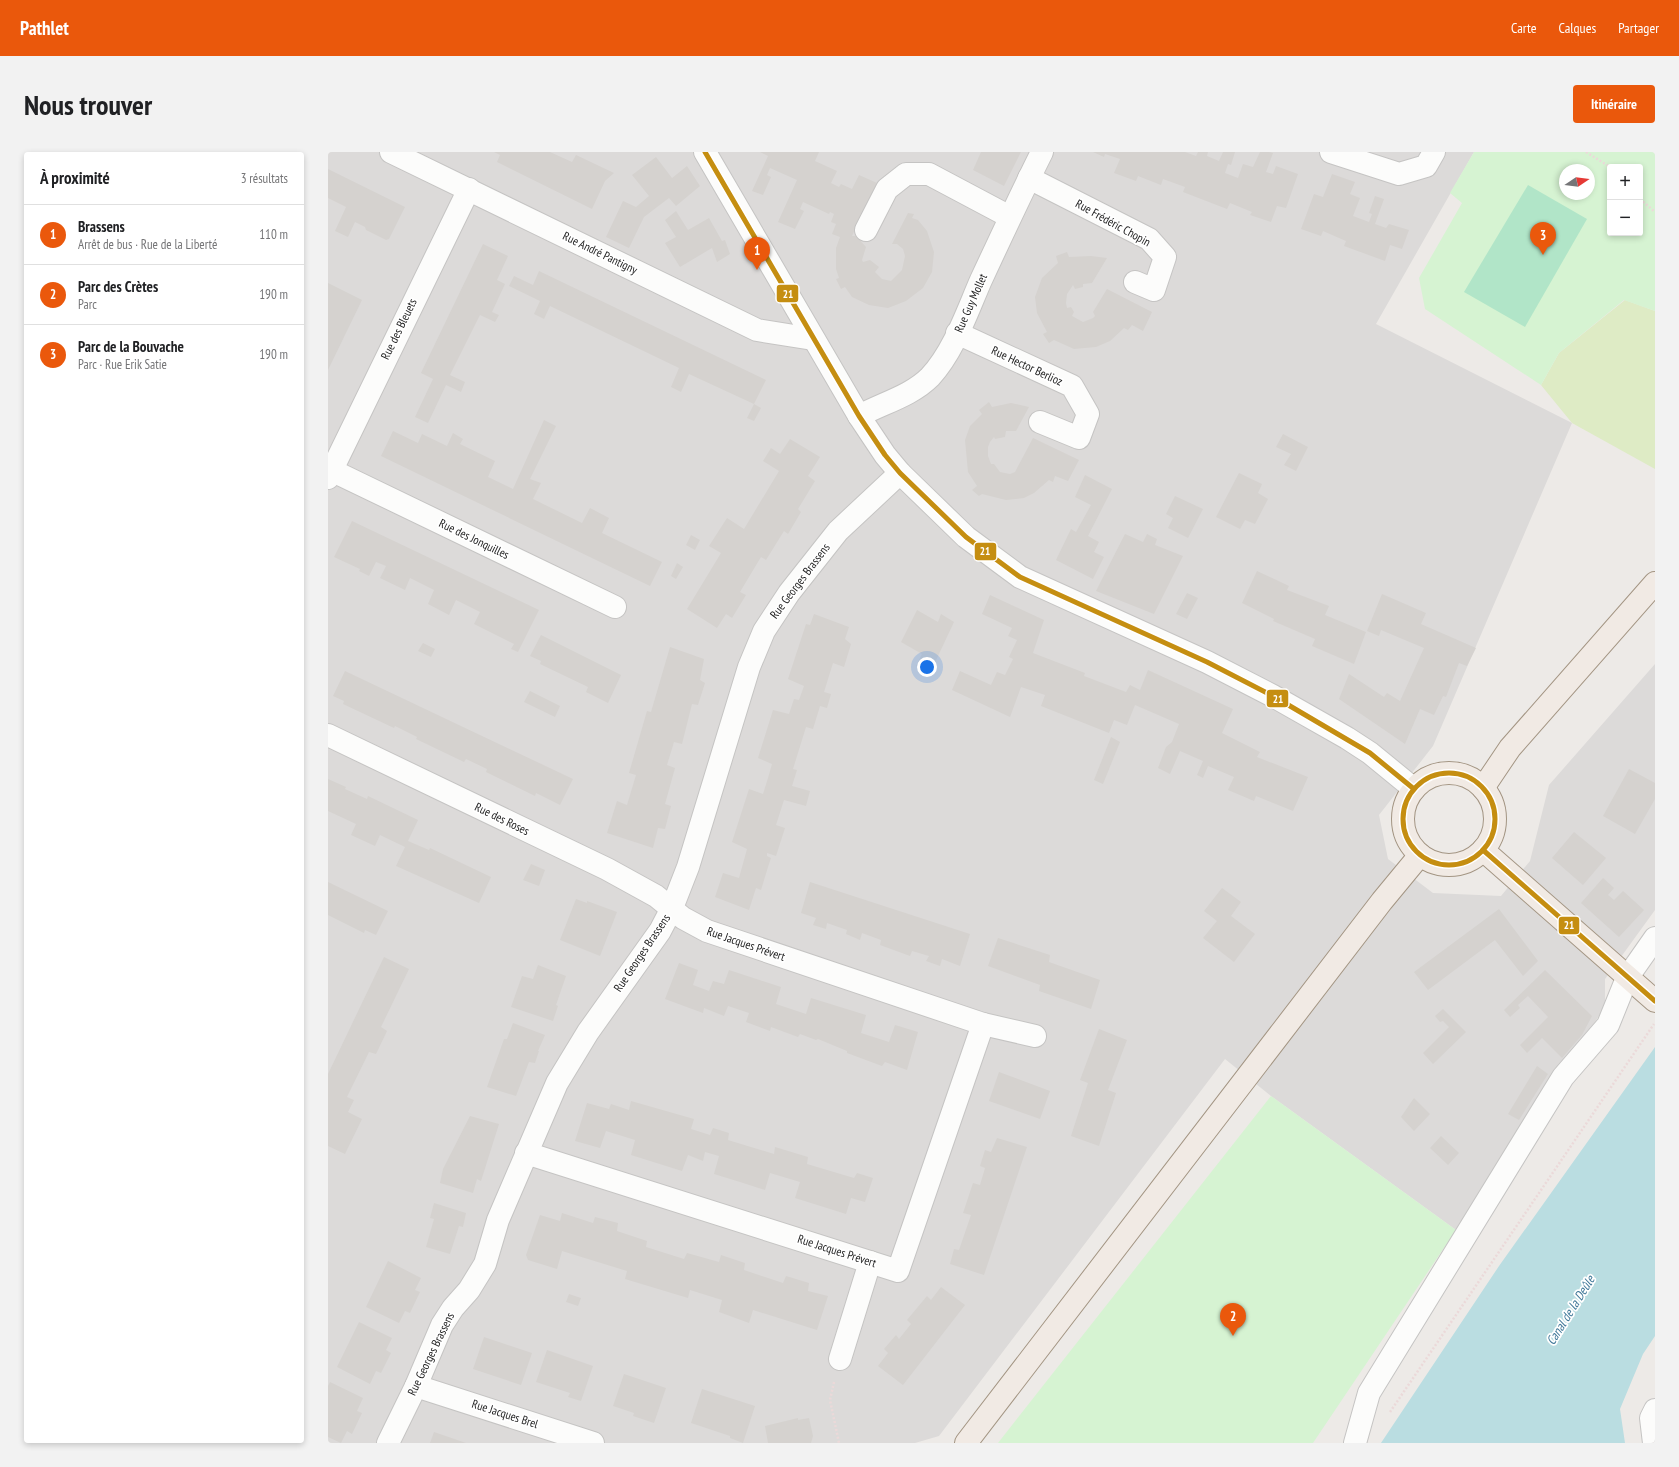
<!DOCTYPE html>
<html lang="fr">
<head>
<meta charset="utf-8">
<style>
  :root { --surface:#fff; --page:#f2f2f2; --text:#202124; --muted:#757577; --line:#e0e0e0; --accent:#ea580c }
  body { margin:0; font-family:"PT Sans Narrow",sans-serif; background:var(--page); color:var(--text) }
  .controls { position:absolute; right:12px; top:12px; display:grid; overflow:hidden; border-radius:4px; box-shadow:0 2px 6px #0003 }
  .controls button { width:36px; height:36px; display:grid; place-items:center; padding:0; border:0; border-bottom:1px solid var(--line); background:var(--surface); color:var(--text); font:20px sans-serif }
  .compass { position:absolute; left:1231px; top:12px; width:36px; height:36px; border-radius:50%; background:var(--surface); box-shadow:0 2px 6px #0003; rotate:77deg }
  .you { position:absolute; left:599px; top:515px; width:14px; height:14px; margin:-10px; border:3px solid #fff; border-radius:50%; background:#1a73e8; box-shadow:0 0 0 6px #1a73e833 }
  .badge { display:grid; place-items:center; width:26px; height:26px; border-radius:50%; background:var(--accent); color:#fff; font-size:13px; font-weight:700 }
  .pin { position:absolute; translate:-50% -33px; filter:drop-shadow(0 1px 2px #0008) }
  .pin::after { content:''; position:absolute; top:21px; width:14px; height:12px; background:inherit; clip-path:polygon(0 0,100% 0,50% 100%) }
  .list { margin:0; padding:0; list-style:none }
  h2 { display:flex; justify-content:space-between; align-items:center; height:52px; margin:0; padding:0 16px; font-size:17px }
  h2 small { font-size:13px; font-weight:400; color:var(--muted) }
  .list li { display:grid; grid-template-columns:26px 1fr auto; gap:12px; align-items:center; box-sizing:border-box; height:60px; padding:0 16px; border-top:1px solid var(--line) }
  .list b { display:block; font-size:15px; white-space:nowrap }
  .list p { margin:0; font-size:13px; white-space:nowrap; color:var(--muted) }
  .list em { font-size:13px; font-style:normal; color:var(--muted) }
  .map { position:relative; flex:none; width:1327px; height:1291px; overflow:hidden; border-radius:4px }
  header { display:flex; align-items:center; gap:24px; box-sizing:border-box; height:56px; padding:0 20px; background:var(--accent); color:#fff }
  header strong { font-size:19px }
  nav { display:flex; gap:22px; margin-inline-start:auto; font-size:14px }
  .intro { display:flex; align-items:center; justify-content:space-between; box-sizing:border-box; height:96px; padding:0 24px }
  h1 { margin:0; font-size:28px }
  .button { padding:10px 18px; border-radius:4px; background:var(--accent); color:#fff; font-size:14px; font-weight:700 }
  main { display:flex; gap:24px; padding:0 24px }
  aside { flex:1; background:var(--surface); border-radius:4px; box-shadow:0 2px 6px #0003 }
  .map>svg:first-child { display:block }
  .residential { fill:#dcdad9 }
  .grass { fill:#deebc5 }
  .park { fill:#d6f3d2; fill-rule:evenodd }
  .pitch { fill:#b1e5c8 }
  .water { fill:#badde1 }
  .building { fill:#d5d2cf }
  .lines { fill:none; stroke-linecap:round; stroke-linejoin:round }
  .minor-casing { stroke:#c5c4c3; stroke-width:24 }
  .major-casing { stroke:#a39583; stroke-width:24 }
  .path { stroke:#ebd9d9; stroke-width:2.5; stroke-dasharray:2 2; stroke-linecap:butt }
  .minor { stroke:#fcfcfb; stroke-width:22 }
  .major { stroke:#f1eae4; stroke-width:22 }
  .bus-1-casing { stroke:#fff; stroke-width:8 }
  .bus-1 { stroke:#c58e11; stroke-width:5 }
  .labels { text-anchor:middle; stroke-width:3.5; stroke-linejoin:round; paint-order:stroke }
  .street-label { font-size:12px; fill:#1e1e1e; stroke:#fff }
  .water-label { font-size:13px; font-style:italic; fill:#407899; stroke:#fff }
  .line-badge { stroke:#fff; stroke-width:1.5 }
  .badge-label { font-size:11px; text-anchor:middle; font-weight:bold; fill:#fff }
</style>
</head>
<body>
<header>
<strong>Pathlet</strong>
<nav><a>Carte</a><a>Calques</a><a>Partager</a></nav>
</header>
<div class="intro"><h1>Nous trouver</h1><a class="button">Itinéraire</a></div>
<main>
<aside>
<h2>À proximité<small>3 résultats</small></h2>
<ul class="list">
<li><span class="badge">1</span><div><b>Brassens</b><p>Arrêt de bus · Rue de la Liberté</p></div><em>110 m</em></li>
<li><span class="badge">2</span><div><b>Parc des Crètes</b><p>Parc</p></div><em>190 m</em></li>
<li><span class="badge">3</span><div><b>Parc de la Bouvache</b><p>Parc · Rue Erik Satie</p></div><em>190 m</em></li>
</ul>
</aside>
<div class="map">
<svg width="1327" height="1291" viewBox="0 0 1327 1291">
  <rect width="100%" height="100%" fill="#edeae7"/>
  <!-- residential -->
  <polygon class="residential" points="0,0 1146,0 1048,172 1244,271 1105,594 1051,663 1060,707 1105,741 1173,744 1202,709 1221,633 1327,512 1327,758 1277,827 1277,855 1128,1078 943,944 897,907 611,1284 587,1291 0,1291"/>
  <!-- grass -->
  <polygon class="grass" points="1297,148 1327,159 1327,317 1244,271 1213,233 1231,201"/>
  <!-- park -->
  <g class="park">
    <path d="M1146,0H1327V159L1296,148L1231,201L1213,233L1097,157L1091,126L1134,51L1122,41ZM1282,15H1312V81H1282ZM1237,18H1261V42H1237Z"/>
    <polygon points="943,944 1128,1078 985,1291 670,1291"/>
  </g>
  <!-- pitch -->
  <polygon class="pitch" points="1200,33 1259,67 1197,175 1136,140"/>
  <!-- water -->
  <polygon class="water" points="1327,895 1327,1184 1315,1202 1292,1257 1297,1291 1053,1291 1171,1114"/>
  <!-- building -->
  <g class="building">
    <polygon points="166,0 222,0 244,10 248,3 286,21 277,29 264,57 169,10 172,3"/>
    <polygon points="432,0 491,0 487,9 509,19 503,31 511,35 513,32 524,37 531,23 549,31 524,84 528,84 538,95 534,108 535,110 542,108 551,115 547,120 554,127 563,129 574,118 577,104 575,97 569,92 564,92 580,61 586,62 584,66 590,68 599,79 606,100 604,120 595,136 578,149 560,156 541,153 524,145 517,135 513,137 508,127 511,126 508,117 508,96 512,85 504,82 508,72 503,70 506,62 502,60 501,62 475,50 472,57 476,59 467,77 450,70 469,28 442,16 439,23 443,25 435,43 424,39 440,4"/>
    <polygon points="653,0 693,0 676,34 645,18"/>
    <polygon points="765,0 857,0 868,4 870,0 880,0 879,4 891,9 895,0 907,0 903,13 900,12 897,21 910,26 915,12 925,15 932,0 941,0 945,1 938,20 945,22 948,14 970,22 958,56 949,54 943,70 922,63 924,60 902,51 899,57 855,40 857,35 835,27 833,33 810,24 808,29 786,21 792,7 777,2 776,5"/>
    <polygon points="328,5 344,26 359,14 372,34 348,54 341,46 316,65 301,96 278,85 295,49 308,55 321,44 304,23"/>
    <polygon points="0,17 77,55 61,87 58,88 38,78 37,75 27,70 20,85 7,79 18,55 0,46"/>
    <polygon points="1004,22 1027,30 1022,42 1032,46 1025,64 1041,70 1044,62 1041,61 1047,44 1056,47 1047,72 1058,76 1061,72 1081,78 1074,97 1062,93 1057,109 1016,94 1018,89 995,79 993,84 973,77 986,42 995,45"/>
    <polygon points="348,59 360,78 381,66 394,89 397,88 402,102 389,110 384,96 352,115 337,91 348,85 337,68"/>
    <polygon points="155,92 180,104 169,128 177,132 164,160 171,163 167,170 152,163 122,223 137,230 133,240 118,233 100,271 87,265 105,227 93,221"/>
    <polygon points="739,100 741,105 763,104 779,106 764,131 755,132 755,135 747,137 745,133 739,142 738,151 739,156 743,155 746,160 744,164 755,170 765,166 767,164 765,160 779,137 824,160 815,179 804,173 800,178 796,176 782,189 768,195 746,197 726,188 721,191 715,182 719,180 709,161 707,145 714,126 730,111 728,104"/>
    <polygon points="211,119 438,228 426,252 433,256 426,269 419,266 426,252 361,222 353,240 343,235 351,216 222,154 216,167 206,162 212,149 181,134 186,124 205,133"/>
    <polygon points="0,131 34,148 0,218"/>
    <polygon points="661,250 664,255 683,251 701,255 688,279 678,279 677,285 667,287 666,285 662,290 660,295 660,304 663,312 666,312 672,320 682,322 687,320 705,286 751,308 740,329 727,324 725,330 721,328 706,341 696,346 678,348 654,342 651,344 644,338 649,334 640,320 637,288 642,274 654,262 651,258"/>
    <polygon points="216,268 228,274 202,327 213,331 205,347 254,371 262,356 281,366 274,381 334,410 322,434 53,304 65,279 90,291 94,282 119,294 125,281 135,287 132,292 167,309 160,325 185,337"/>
    <polygon points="955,282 980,295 968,319 956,313 963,302 948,295"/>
    <polygon points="462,287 492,305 480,324 487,329 470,357 473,360 460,382 456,379 438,408 433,405 412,440 418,443 404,466 398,462 389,476 359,457 393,401 381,394 399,366 416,377 451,319 435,309 443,296 452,302"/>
    <polygon points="911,321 934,332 930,341 940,347 927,372 917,368 912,377 888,365"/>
    <polygon points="757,323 784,337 760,384 771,390 766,400 776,405 765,427 728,408 743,377 748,380 763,353 747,345"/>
    <polygon points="847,344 875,357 860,386 840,376 845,366 838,362"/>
    <polygon points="24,369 211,458 190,500 183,497 186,492 146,472 152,460 128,448 121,463 100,452 106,438 82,426 77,438 52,426 58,414 48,410 41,424 31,419 32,417 6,405"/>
    <polygon points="797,382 815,390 819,382 829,387 827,393 855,404 826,462 768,439"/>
    <polygon points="363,383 372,388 367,398 358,393"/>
    <polygon points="349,411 355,415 348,427 343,424"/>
    <polygon points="929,419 961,434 959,438 1001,454 997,463 1038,480 1026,512 984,494 987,487 945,469 946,467 914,451"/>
    <polygon points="859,441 870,446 859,467 848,462"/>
    <polygon points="1054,442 1098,461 1093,472 1148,496 1139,514 1131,511 1118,545 1115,544 1106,563 1092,557 1077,592 1011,547 1021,522 1056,545 1059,541 1072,549 1096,496 1053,478 1051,484 1039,479"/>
    <polygon points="662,443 716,468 705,501 757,521 756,524 798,540 802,533 812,538 820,518 905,557 894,581 932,600 929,605 980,625 965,659 928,644 926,649 900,638 906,625 880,614 875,626 869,623 875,609 852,599 842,622 830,616 838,595 844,590 851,572 807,553 799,573 786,568 781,581 713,554 717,543 693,535 682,565 624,538 632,519 663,533 669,520 677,523 685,507 681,505 689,488 680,484 684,476 654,462"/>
    <polygon points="589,458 610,470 613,462 626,470 602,521 588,514 594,502 573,490"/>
    <polygon points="486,462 521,475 517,487 523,492 516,515 505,511 496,540 503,542 499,556 492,554 485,577 478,575 465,617 469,618 464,634 482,639 478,654 456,648 448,673 457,676 448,704 439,701 439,704 443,706 440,715 433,738 428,736 421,758 387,745 395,721 411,726 419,697 404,690 421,637 435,642 440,626 444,612 430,606 445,558 461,562 466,547 471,548 476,534 460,527 478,472 482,473"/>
    <polygon points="213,483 293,523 280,551 258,540 260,535 212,512 213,509 202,504"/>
    <polygon points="95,491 107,497 103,505 90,499"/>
    <polygon points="342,495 376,507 372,528 377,531 370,553 364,552 354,592 346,590 339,613 347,616 337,652 343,654 337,677 330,676 325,696 279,681 289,649 299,653 308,623 301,621 319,559 323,560"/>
    <polygon points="17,519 245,627 232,653 208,641 207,644 158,620 159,617 138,607 136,610 111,598 88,587 89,585 67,574 66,576 15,552 16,549 5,544"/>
    <polygon points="202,539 232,554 227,565 196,550"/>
    <polygon points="783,585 792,590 775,632 766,628"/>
    <polygon points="1301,617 1327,631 1327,647 1307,682 1275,664"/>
    <polygon points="0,627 18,635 17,637 39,647 40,644 90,668 80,689 101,698 102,696 163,725 151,751 68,714 77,695 52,683 47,694 23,683 28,672 0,659"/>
    <polygon points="1246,680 1278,706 1255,733 1224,706"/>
    <polygon points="203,712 217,718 211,734 195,728"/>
    <polygon points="1275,726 1286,736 1280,743 1286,748 1295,739 1316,758 1291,785 1253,751"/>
    <polygon points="0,730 60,759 48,783 37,778 36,781 0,763"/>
    <polygon points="482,730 642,782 632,814 614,807 612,814 598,809 601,804 584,799 582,804 552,793 553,788 534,781 532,788 518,782 519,778 499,771 498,777 485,773 488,766 473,761"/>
    <polygon points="894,736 913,750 903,764 927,782 906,810 875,786 889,769 876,759"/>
    <polygon points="248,747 259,751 259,749 289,760 272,804 232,788"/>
    <polygon points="1171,757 1210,809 1195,824 1167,788 1100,838 1086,820"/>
    <polygon points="670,786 722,803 721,810 772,828 763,857 711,839 712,833 660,814"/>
    <polygon points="56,805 81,817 53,875 59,879 48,902 41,900 19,945 26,948 20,960 34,967 17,1002 0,994 0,922"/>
    <polygon points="351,811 370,818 365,833 381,839 385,829 396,832 401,818 453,835 448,852 478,862 483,846 538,863 533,881 561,890 567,873 590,880 579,918 557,910 554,914 519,901 519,899 490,887 488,888 472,882 470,885 443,875 442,879 418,870 421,861 400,854 396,864 376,856 375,861 337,847"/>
    <polygon points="210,813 238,824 228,853 230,854 225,869 183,855 194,824 205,827"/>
    <polygon points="1217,818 1264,864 1254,883 1234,906 1214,886 1199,901 1192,893 1220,865 1200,844 1190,853 1192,856 1182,865 1176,858"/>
    <polygon points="1115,857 1138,880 1105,912 1095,901 1121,875 1115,869 1112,870 1107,864"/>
    <polygon points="185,871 217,883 210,899 211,899 207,911 201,910 188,944 159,935 176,887 179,887"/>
    <polygon points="771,877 799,888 780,938 788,941 771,994 743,984 760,931 752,928"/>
    <polygon points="1209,914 1220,922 1191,968 1180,962"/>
    <polygon points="671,920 722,939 712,967 661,949"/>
    <polygon points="1086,946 1102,962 1086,979 1073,965"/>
    <polygon points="303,949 366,967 363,977 382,983 385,976 401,981 400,988 446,1002 447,995 480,1005 479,1012 526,1026 529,1021 545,1026 537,1050 523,1046 518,1062 467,1046 472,1030 442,1021 437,1038 412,1030 386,1022 391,1004 377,1000 375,1009 360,1003 354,1019 303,1003 307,988 278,979 272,996 247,989 259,951 281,957 283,952 301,958"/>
    <polygon points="142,964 171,972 153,1029 149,1027 145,1041 112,1031 115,1017"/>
    <polygon points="1113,984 1131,1001 1120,1013 1102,996"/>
    <polygon points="669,986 699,995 656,1123 622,1112 626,1097 631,1098 643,1063 635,1061 645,1031 652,1033 657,1016 652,1014 657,998 663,1000"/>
    <polygon points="106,1051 138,1061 135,1075 131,1074 122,1102 98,1095 106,1067 102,1066"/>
    <polygon points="234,1061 265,1071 267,1065 290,1071 289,1079 319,1089 318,1095 356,1107 359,1101 391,1110 393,1103 417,1111 416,1118 455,1131 458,1124 481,1131 480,1139 500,1144 489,1178 425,1158 421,1171 391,1160 394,1148 362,1138 360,1146 297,1127 299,1119 234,1099 229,1117 200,1108 198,1103 212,1063 232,1069"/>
    <polygon points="60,1109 93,1126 87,1138 92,1140 82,1161 77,1159 71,1171 38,1155"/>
    <polygon points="613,1135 637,1153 575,1233 550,1214 560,1201 556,1197 568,1183 571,1187 583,1172 579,1168 599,1144 603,1148"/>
    <polygon points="241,1142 253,1146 250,1154 238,1150"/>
    <polygon points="31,1170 64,1186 58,1198 63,1201 53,1221 48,1219 42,1232 9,1215"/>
    <polygon points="156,1185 204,1201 193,1233 145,1217"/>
    <polygon points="219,1198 265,1214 253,1249 240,1245 242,1241 208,1230"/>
    <polygon points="296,1222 338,1236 326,1271 305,1264 306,1261 285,1254"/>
    <polygon points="2,1230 35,1246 29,1259 34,1261 24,1282 19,1279 13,1291 0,1285 0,1234"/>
    <polygon points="374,1237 427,1254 415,1291 402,1286 402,1284 363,1271"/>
    <polygon points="470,1266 470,1268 481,1266 485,1284 483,1291 440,1291 437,1274"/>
    <polygon points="106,1280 138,1291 102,1291"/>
  </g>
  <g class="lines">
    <!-- minor casing -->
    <g class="minor-casing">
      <g id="minor">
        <polyline points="63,0 429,178 485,187"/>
        <polyline points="377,0 531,264 557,303 572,321 638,385 692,425 879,510 945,544 1019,586 1042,601 1086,637"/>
        <polyline points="1003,0 1071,22 1098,14 1106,0"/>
        <polyline points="701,26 821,87 837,105 826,138 807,130"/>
        <polyline points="538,78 559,37 578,22 601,22 682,65"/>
        <polyline points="629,181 744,234 760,262 751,286 712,270"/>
        <path d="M531,264C555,251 583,244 602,225C626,199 639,160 653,128C673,85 693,42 714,0"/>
        <polyline points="5,319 287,455"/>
        <polyline points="0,326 141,37"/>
        <polyline points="0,583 279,717 328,744 355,766 379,779 655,872 707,884"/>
        <polyline points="198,1001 570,1119 655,872"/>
        <polyline points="512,1207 542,1110"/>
        <polyline points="88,1234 265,1291"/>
        <polyline points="60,1291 88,1234 114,1173 125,1156 141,1138 157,1112 170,1068 229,931 260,880 332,779 344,756 360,715 421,515 436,479 461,441 510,379 572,321"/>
        <polyline points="1027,1291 1041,1241 1235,925 1280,873 1299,826 1327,786"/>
        <polyline points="1326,1291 1323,1266 1327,1258"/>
      </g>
    </g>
    <!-- major casing -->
    <g class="major-casing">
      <g id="major">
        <circle cx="1121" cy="667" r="46"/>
        <polyline points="1155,636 1182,596 1327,431"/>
        <polyline points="1155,698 1327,849"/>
        <polyline points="638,1291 1054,749 1092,703"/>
      </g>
    </g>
    <!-- path -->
    <g class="path">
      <polyline points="1258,0 1282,15"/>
      <polyline points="1312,47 1327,60"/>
      <polyline points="506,1230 502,1248 511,1291"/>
      <polyline points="1062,1260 1326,872"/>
    </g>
    <!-- minor -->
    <use href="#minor" class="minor"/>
    <!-- major -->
    <use href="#major" class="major"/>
    <!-- bus-1 casing -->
    <g class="bus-1-casing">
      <g id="bus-1">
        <polyline points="377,0 531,264 557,303 572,321 638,385 692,425 879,510 945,544 1042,601 1086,637"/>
        <circle cx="1121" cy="667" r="46"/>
        <polyline points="1155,698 1327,849"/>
      </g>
    </g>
    <!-- bus-1 -->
    <use href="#bus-1" class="bus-1"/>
  </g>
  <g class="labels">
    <!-- street labels -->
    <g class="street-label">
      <text transform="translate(785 71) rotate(29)" y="4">Rue Frédéric Chopin</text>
      <text transform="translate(272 101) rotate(26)" y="4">Rue André Pantigny</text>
      <text transform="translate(643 151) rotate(-66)" y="4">Rue Guy Mollet</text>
      <text transform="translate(71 177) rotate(-64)" y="4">Rue des Bleuets</text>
      <text transform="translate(699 214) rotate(25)" y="4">Rue Hector Berlioz</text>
      <text transform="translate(146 387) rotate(26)" y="4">Rue des Jonquilles</text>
      <text transform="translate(472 429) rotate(-53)" y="4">Rue Georges Brassens</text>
      <text transform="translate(174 667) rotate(26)" y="4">Rue des Roses</text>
      <text transform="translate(418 792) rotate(19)" y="4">Rue Jacques Prévert</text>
      <text transform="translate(314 801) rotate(-56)" y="4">Rue Georges Brassens</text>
      <text transform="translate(509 1099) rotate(18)" y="4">Rue Jacques Prévert</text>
      <text transform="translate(103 1202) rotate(-64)" y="4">Rue Georges Brassens</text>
      <text transform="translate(177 1262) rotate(18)" y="4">Rue Jacques Brel</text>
    </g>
    <!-- water labels -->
    <g class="water-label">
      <text transform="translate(1242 1158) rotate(-58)" y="5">Canal de la Deûle</text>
    </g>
  </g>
  <g class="line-badge">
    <rect x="448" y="132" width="23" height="19" rx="4" fill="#c58e11"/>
    <rect x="646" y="390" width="23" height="19" rx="4" fill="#c58e11"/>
    <rect x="938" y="537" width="23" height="19" rx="4" fill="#c58e11"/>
    <rect x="1230" y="764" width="22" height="19" rx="4" fill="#c58e11"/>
  </g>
  <g class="badge-label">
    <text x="460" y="146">21</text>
    <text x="657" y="403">21</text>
    <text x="950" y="551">21</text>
    <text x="1241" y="777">21</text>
  </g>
</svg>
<div class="controls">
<button>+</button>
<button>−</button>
</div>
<svg class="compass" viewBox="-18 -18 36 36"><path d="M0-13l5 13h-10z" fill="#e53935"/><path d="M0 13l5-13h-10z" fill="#757577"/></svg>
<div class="you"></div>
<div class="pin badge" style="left:429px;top:118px">1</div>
<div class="pin badge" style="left:905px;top:1184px">2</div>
<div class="pin badge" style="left:1215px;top:103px">3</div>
</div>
</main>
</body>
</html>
